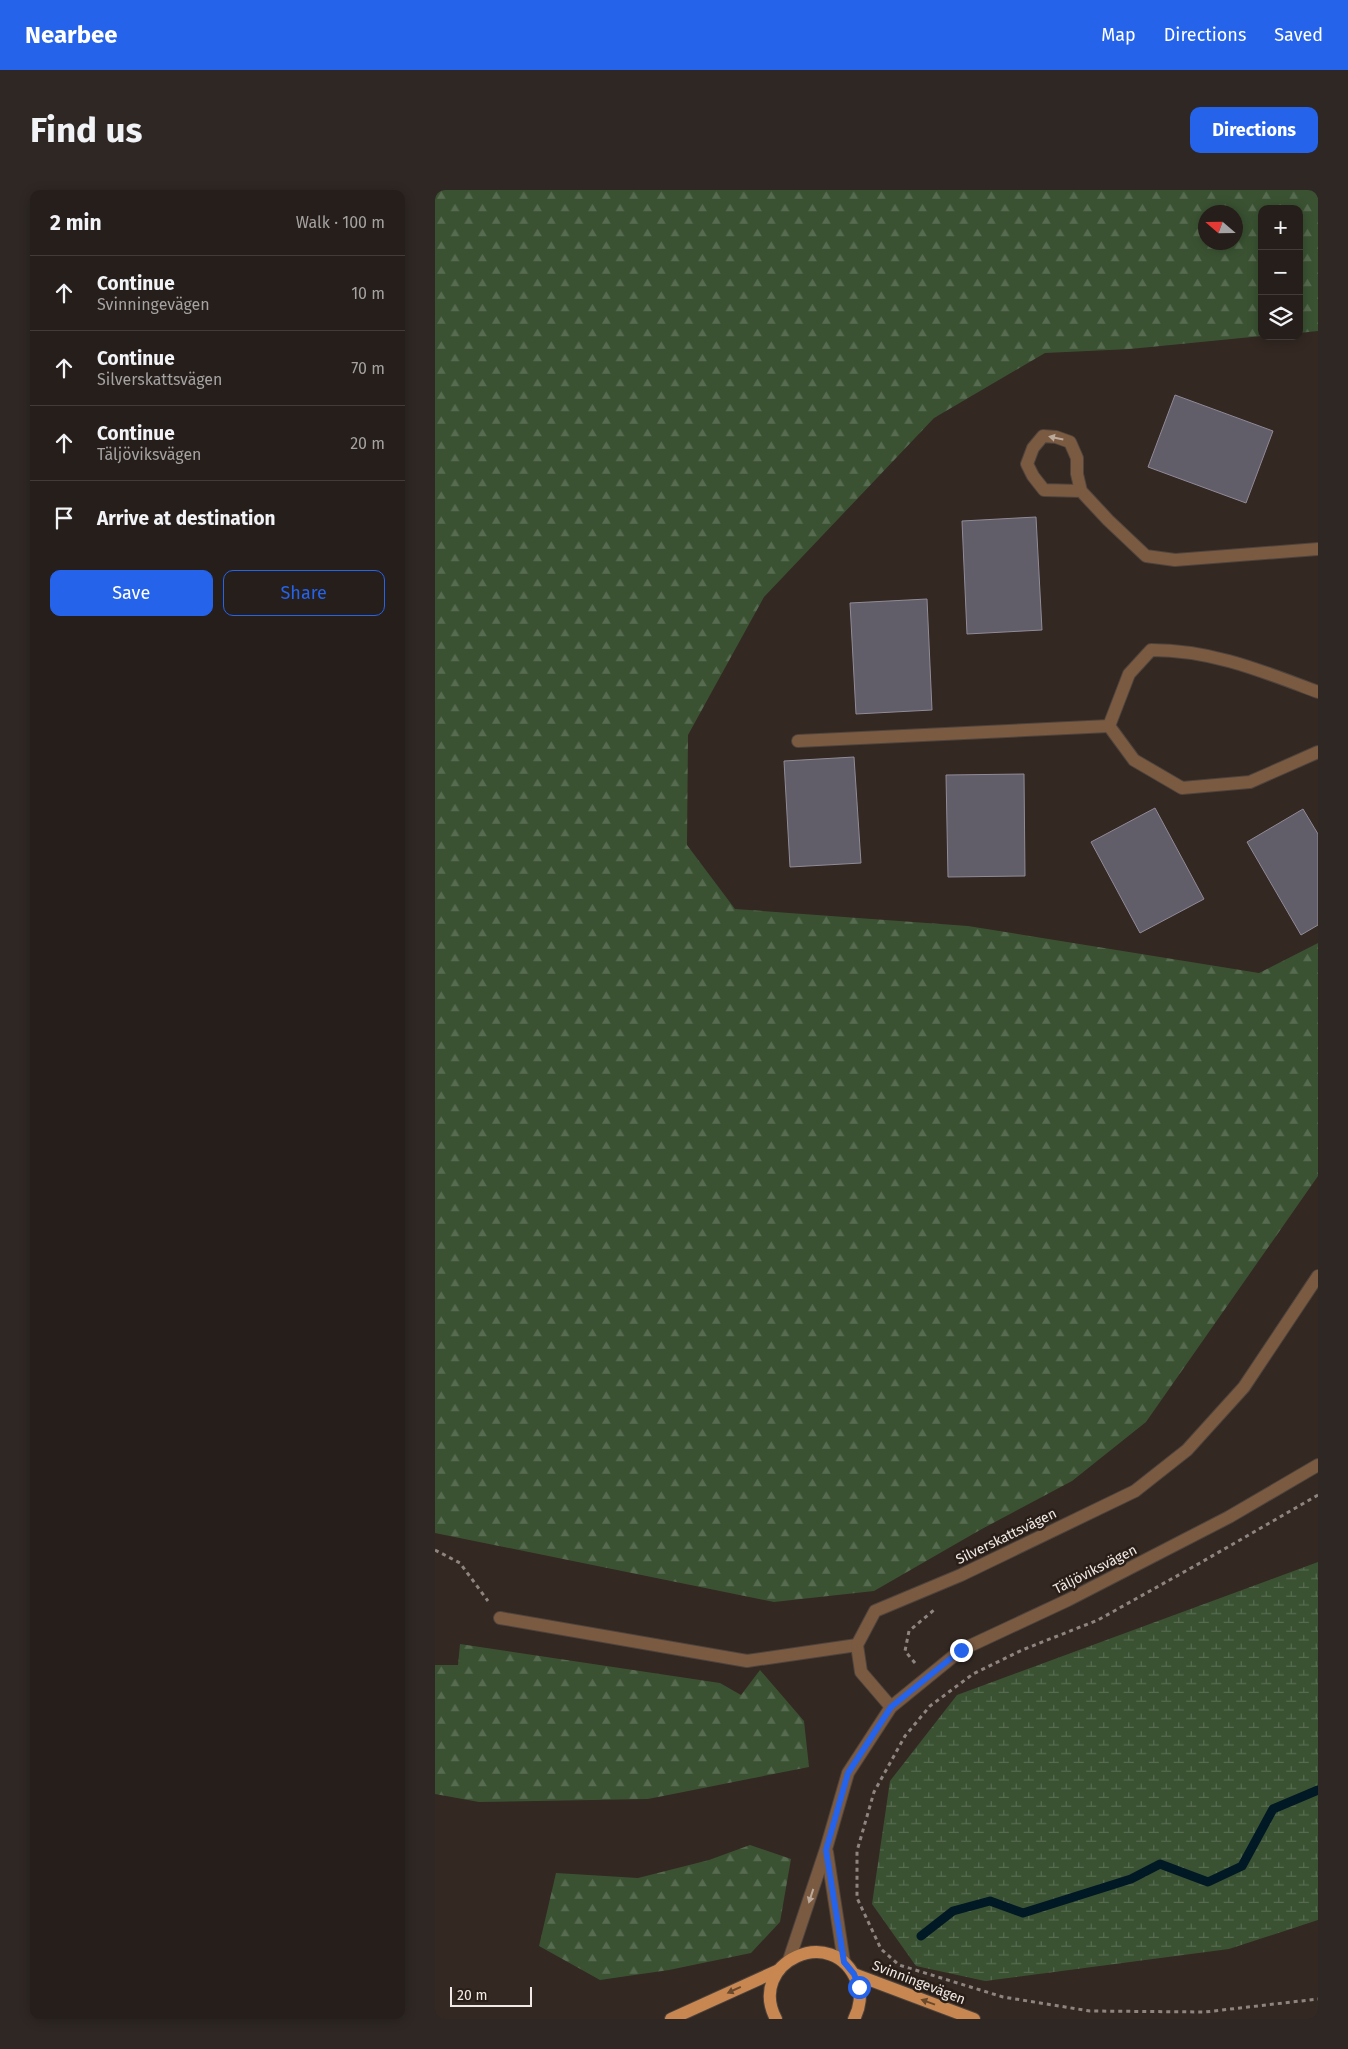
<!DOCTYPE html>
<html lang="en">
<head>
<meta charset="utf-8">
<style>
  :root { --surface:#261e1a; --page:#2e2723; --text:#f1f3f6; --muted:#a4a2a2; --line:#423c39; --accent:#2563eb }
  body { margin:0; font-family:"Fira Sans",sans-serif; background:var(--page); color:var(--text) }
  .controls { position:absolute; right:15px; top:15px; display:grid; overflow:hidden; border-radius:10px; box-shadow:0 2px 12px #0003 }
  .controls button { width:45px; height:45px; display:grid; place-items:center; padding:0; border:0; border-bottom:1px solid var(--line); background:var(--surface); color:var(--text); font:25px sans-serif }
  .compass { position:absolute; left:763px; top:15px; width:45px; height:45px; border-radius:50%; background:var(--surface); box-shadow:0 2px 12px #0003; rotate:290deg }
  .scale { position:absolute; left:15px; bottom:12px; width:82px; box-sizing:border-box; padding-left:5px; border:2px solid #f1e9e5; border-top:0; font-size:14px; line-height:18px; white-space:nowrap; color:#f1e9e5; -webkit-text-stroke:4px #291f18; paint-order:stroke }
  .stop { position:absolute; width:15px; height:15px; margin:-11px; border:4px solid #2563eb; border-radius:50%; background:#fff }
  .stop.end { background:#2563eb; border-color:#fff; box-shadow:0 1px 5px #0008 }
  .list { margin:0; padding:0; list-style:none }
  h2 { display:flex; justify-content:space-between; align-items:center; height:65px; margin:0; padding:0 20px; font-size:21px }
  h2 small { font-size:16px; font-weight:400; color:var(--muted) }
  .list li { display:grid; grid-template-columns:32px 1fr auto; gap:15px; align-items:center; box-sizing:border-box; height:75px; padding:0 20px; border-top:1px solid var(--line) }
  .list b { display:block; font-size:19px; white-space:nowrap }
  .list p { margin:0; font-size:16px; white-space:nowrap; color:var(--muted) }
  .list em { font-size:16px; font-style:normal; color:var(--muted) }
  .actions { display:flex; gap:10px; padding:15px 20px }
  .actions a { flex:1; padding:11px 0; border:1px solid var(--accent); border-radius:10px; text-align:center; font-size:18px; color:var(--accent) }
  .actions .main { background:var(--accent); color:#fff }
  .icon { flex:none; width:28px; height:28px; fill:none; stroke:currentColor; stroke-width:2; stroke-linecap:round; stroke-linejoin:round }
  .map { position:relative; flex:none; width:883px; height:1829px; overflow:hidden; border-radius:10px }
  header { display:flex; align-items:center; gap:30px; box-sizing:border-box; height:70px; padding:0 25px; background:var(--accent); color:#fff }
  header strong { font-size:24px }
  nav { display:flex; gap:28px; margin-inline-start:auto; font-size:18px }
  .intro { display:flex; align-items:center; justify-content:space-between; box-sizing:border-box; height:120px; padding:0 30px }
  h1 { margin:0; font-size:35px }
  .button { padding:12px 22px; border-radius:10px; background:var(--accent); color:#fff; font-size:18px; font-weight:700 }
  main { display:flex; gap:30px; padding:0 30px }
  aside { flex:1; background:var(--surface); border-radius:10px; box-shadow:0 2px 12px #0003 }
  .map>svg:first-child { display:block }
  .forest { fill:url(#forest-firs); fill-rule:evenodd }
  .wetland { fill:url(#wetland-marsh) }
  .lines { fill:none; stroke-linecap:round; stroke-linejoin:round }
  .stream { stroke:#011925; stroke-width:9 }
  .building { fill:#615d69; stroke:#908b98 }
  .minor-casing { stroke:#4e433d; stroke-width:14 }
  .major-casing { stroke:#4e433d; stroke-width:14 }
  .path { stroke:#8f8580; stroke-width:3; stroke-dasharray:4 4; stroke-linecap:butt }
  .minor { stroke:#7a5a41; stroke-width:12 }
  .major { stroke:#c88750; stroke-width:12 }
  .oneway { fill:#bba99b }
  .oneway2 { fill:#69492e }
  .route { stroke:#2563eb; stroke-width:6 }
  .labels { text-anchor:middle; stroke-width:5; stroke-linejoin:round; paint-order:stroke }
  .street-label { font-size:14px; fill:#f1e9e5; stroke:#291f18 }
</style>
</head>
<body>
<header>
<strong>Nearbee</strong>
<nav><a>Map</a><a>Directions</a><a>Saved</a></nav>
</header>
<div class="intro"><h1>Find us</h1><a class="button">Directions</a></div>
<main>
<aside>
<h2>2 min<small>Walk · 100 m</small></h2>
<ul class="list">
<li><svg class="icon" aria-label="ahead" viewBox="0 0 24 24"><path d="M12 20V5M6 11l6-6 6 6"/></svg><div><b>Continue</b><p>Svinningevägen</p></div><em>10 m</em></li>
<li><svg class="icon" aria-label="ahead" viewBox="0 0 24 24"><path d="M12 20V5M6 11l6-6 6 6"/></svg><div><b>Continue</b><p>Silverskattsvägen</p></div><em>70 m</em></li>
<li><svg class="icon" aria-label="ahead" viewBox="0 0 24 24"><path d="M12 20V5M6 11l6-6 6 6"/></svg><div><b>Continue</b><p>Täljöviksvägen</p></div><em>20 m</em></li>
<li><svg class="icon" aria-label="arrive" viewBox="0 0 24 24"><path d="M6 21V4h12l-3 4 3 4H6"/></svg><div><b>Arrive at destination</b></div></li>
</ul>
<div class="actions"><a class="main">Save</a><a>Share</a></div>
</aside>
<div class="map">
<svg width="883" height="1829" viewBox="0 0 883 1829">
  <defs>
    <pattern id="forest-firs" width="22" height="20" patternUnits="userSpaceOnUse" patternTransform="scale(1.25)"><rect width="22" height="20" fill="#3a5232"/><path d="M5 1l3.5 6h-7zM16 11l3.5 6h-7z" fill="#576b50"/></pattern>
    <pattern id="wetland-marsh" width="20" height="14" patternUnits="userSpaceOnUse" patternTransform="scale(1.25)"><rect width="20" height="14" fill="#3a5232"/><path d="M1 5h8M5 5V1M11 12h8M15 12V8" fill="none" stroke="#576b50"/></pattern>
  </defs>
  <rect width="100%" height="100%" fill="#332822"/>
  <!-- forest -->
  <g class="forest">
    <path d="M0,0H883V141L864,143V19H827V146L695,159L610,163L499,228L329,407L253,545L252,655L300,719L533,736L824,783L883,753V986L711,1232L637,1291L545,1340L439,1401L339,1412L0,1343ZM771,22H801V52H771Z"/>
    <polygon points="25,1454 285,1493 306,1505 325,1480 369,1531 374,1577 213,1609 44,1612 0,1604 0,1475 23,1475"/>
    <polygon points="315,1655 356,1669 345,1732 316,1763 234,1780 165,1790 104,1756 121,1683 203,1688 274,1670"/>
  </g>
  <!-- wetland -->
  <polygon class="wetland" points="883,1372 883,1730 794,1759 550,1791 481,1776 437,1714 455,1591 522,1505"/>
  <g class="lines">
    <!-- stream -->
    <polyline class="stream" points="486,1746 518,1721 555,1711 588,1723 696,1689 725,1674 773,1692 807,1676 838,1619 883,1600"/>
  </g>
  <!-- building -->
  <g class="building">
    <polygon points="740,205 838,241 811,313 713,277"/>
    <polygon points="601,327 607,440 532,444 527,331"/>
    <polygon points="492,409 497,520 421,524 415,413"/>
    <polygon points="419,567 426,673 355,677 349,571"/>
    <polygon points="589,584 590,686 513,687 511,585"/>
    <polygon points="720,618 769,709 705,743 656,652"/>
    <polygon points="868,619 883,644 883,735 866,745 812,652"/>
  </g>
  <g class="lines">
    <!-- minor casing -->
    <g class="minor-casing">
      <g id="minor">
        <polyline points="646,301 609,300 598,286 592,274 598,258 608,246 621,247 635,252 642,268 642,284 646,301 673,330 711,366 740,370 883,359"/>
        <path d="M883,502C827,481 777,460 716,460L694,484L674,536L699,570L747,598L815,592L883,562"/>
        <polyline points="363,551 674,536"/>
        <polyline points="65,1428 312,1471 422,1455"/>
        <polyline points="456,1517 426,1482 422,1455 440,1421 526,1385 700,1301 752,1260 809,1197 883,1086"/>
        <polyline points="392,1662 409,1772"/>
        <polyline points="354,1770 391,1659 413,1583 456,1517 526,1460 633,1410 794,1327 883,1275"/>
      </g>
    </g>
    <!-- major casing -->
    <g class="major-casing">
      <g id="major">
        <polyline points="419,1784 539,1829"/>
        <polyline points="236,1829 344,1780"/>
        <path d="M341,1829C311,1772 399,1732 422,1792C427,1804 425,1818 419,1829"/>
      </g>
    </g>
    <!-- path -->
    <g class="path">
      <polyline points="883,1305 765,1373 663,1430 587,1460 538,1484 495,1516 470,1546 439,1602 422,1661 422,1708 446,1759 464,1775 568,1807 655,1821 770,1822 883,1809"/>
      <polyline points="0,1360 25,1373 53,1411"/>
      <polyline points="480,1473 470,1461 474,1441 499,1420"/>
    </g>
    <!-- minor -->
    <use href="#minor" class="minor"/>
    <!-- major -->
    <use href="#major" class="major"/>
  </g>
  <!-- one-way arrows -->
  <defs><path id="oneway-solid" d="M-6-.8H1V-3.2L6.5 0L1 3.2V.8H-6Z" transform="scale(1.25)"/></defs>
  <g class="oneway">
    <use href="#oneway-solid" transform="translate(621 248) rotate(-168)"/>
    <use href="#oneway-solid" transform="translate(376 1706) rotate(108)"/>
  </g>
  <g class="oneway2">
    <use href="#oneway-solid" transform="translate(299 1800) rotate(155)"/>
    <use href="#oneway-solid" transform="translate(493 1812) rotate(-160)"/>
  </g>
  <g class="lines">
    <!-- route -->
    <polyline class="route" points="424,1797 419,1784 409,1772 391,1660 413,1583 456,1517 526,1460"/>
  </g>
  <g class="labels">
    <!-- street labels -->
    <g class="street-label">
      <text transform="translate(571 1346) rotate(-26)" y="5">Silverskattsvägen</text>
      <text transform="translate(660 1379) rotate(-27)" y="5">Täljöviksvägen</text>
      <text transform="translate(484 1792) rotate(21)" y="5">Svinningevägen</text>
    </g>
  </g>
</svg>
<div class="controls">
<button>+</button>
<button>−</button>
<button><svg class="icon" aria-label="layers" viewBox="0 0 24 24"><path d="M12 4l9 5-9 5-9-5zM3 14l9 5 9-5"/></svg></button>
</div>
<svg class="compass" viewBox="-18 -18 36 36"><path d="M0-13l5 13h-10z" fill="#e53935"/><path d="M0 13l5-13h-10z" fill="#a4a2a2"/></svg>
<div class="scale">20 m</div>
<div class="stop" style="left:424px;top:1797px"></div>
<div class="stop end" style="left:526px;top:1460px"></div>
</div>
</main>
</body>
</html>
